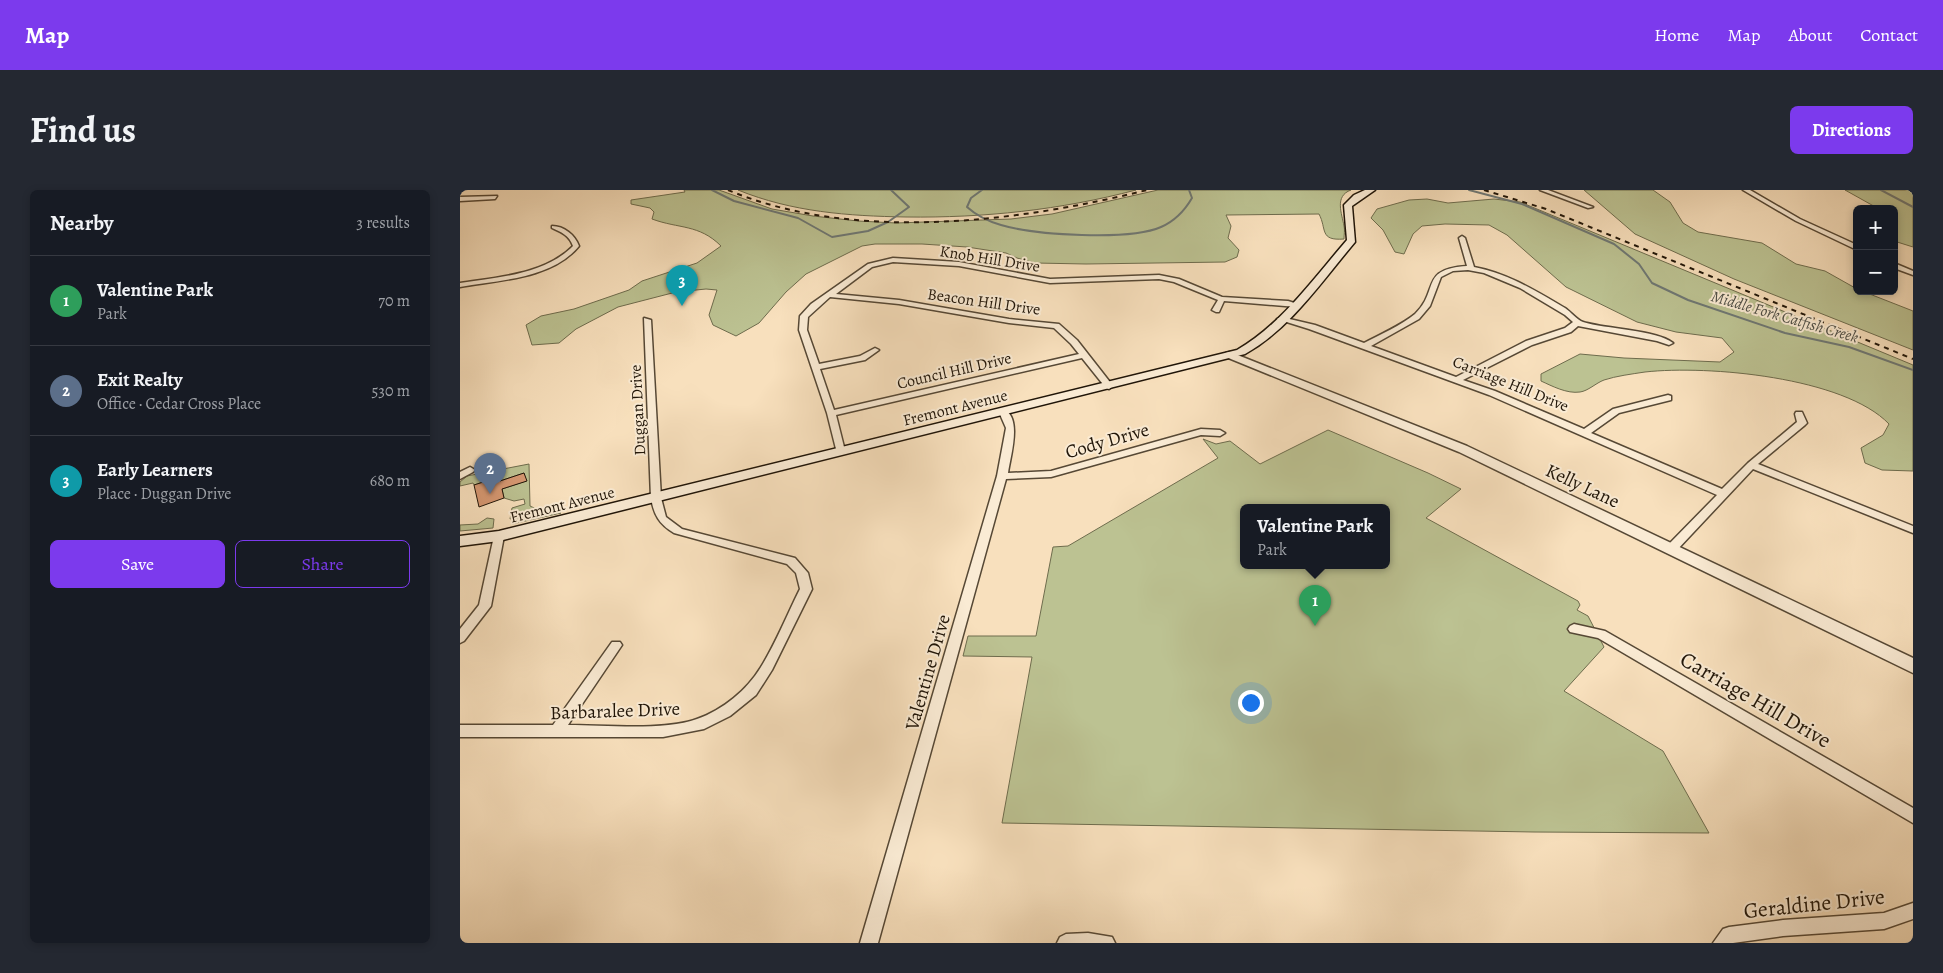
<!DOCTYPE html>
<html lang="en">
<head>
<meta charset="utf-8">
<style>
  :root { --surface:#171b24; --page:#242831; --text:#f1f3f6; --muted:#9ea1a6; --line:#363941; --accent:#7c3aed }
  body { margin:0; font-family:Alegreya,serif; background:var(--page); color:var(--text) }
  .controls { position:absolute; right:15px; top:15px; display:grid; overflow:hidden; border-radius:8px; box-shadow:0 2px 8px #0003 }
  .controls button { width:45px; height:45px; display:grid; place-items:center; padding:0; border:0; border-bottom:1px solid var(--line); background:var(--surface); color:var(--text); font:25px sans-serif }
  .you { position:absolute; left:790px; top:512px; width:18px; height:18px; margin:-12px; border:4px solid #fff; border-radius:50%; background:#1a73e8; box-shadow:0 0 0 8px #1a73e833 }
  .badge { display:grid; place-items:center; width:32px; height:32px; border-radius:50%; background:var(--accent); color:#fff; font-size:16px; font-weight:700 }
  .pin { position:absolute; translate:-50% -41px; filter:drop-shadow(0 1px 2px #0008) }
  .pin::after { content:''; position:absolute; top:26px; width:18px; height:15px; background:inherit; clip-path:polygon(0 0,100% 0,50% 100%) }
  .popup { position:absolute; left:780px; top:314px; width:150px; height:65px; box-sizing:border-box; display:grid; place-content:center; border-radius:8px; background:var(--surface); filter:drop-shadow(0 1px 4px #0005); font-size:16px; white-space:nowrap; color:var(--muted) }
  .popup b { font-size:19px; color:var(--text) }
  .popup::after { content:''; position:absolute; left:50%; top:100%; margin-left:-10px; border:10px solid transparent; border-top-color:var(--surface) }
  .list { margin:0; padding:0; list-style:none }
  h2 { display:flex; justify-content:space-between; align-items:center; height:65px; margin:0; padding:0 20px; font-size:21px }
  h2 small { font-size:16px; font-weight:400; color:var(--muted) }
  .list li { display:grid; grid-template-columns:32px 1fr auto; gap:15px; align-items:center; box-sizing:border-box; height:90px; padding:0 20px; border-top:1px solid var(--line) }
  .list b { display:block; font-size:19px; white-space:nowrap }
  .list p { margin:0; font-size:16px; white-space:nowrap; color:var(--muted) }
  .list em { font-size:16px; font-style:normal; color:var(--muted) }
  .actions { display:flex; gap:10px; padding:15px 20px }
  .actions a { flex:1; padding:11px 0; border:1px solid var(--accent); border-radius:8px; text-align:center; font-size:18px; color:var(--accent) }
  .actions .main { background:var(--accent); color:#fff }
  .map { position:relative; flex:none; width:1453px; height:753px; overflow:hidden; border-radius:8px }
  header { display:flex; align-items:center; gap:30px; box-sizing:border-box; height:70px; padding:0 25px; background:var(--accent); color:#fff }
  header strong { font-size:24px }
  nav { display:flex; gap:28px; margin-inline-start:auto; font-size:18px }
  .intro { display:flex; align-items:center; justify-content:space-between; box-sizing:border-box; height:120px; padding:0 30px }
  h1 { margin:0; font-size:35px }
  .button { padding:12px 22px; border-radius:8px; background:var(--accent); color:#fff; font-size:18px; font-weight:700 }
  main { display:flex; gap:30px; padding:0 30px }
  aside { flex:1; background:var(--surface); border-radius:8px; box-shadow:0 2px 8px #0003 }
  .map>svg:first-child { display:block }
  .green { fill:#bcc292; stroke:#6e6c4d; fill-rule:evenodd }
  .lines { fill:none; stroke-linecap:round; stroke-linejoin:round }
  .stream { stroke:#6f7874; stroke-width:2 }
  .building { fill:#d69872; stroke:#201508 }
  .minor-casing { stroke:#564835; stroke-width:3 }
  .tertiary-casing { stroke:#564835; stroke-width:3 }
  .secondary-casing { stroke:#201508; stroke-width:3 }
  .minor { fill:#faebd4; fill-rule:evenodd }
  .tertiary { fill:#faebd4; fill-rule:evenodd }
  .secondary { fill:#faebd4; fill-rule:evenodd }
  .rail { stroke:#201508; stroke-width:2; stroke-dasharray:5 5; stroke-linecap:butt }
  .labels { text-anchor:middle; stroke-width:4; stroke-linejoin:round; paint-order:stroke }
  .far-street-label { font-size:16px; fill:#201508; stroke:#faebd4 }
  .far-water-label { font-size:16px; font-style:italic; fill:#4e4f47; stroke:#faebd4 }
  .street-label { font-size:19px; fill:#201508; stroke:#faebd4 }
  .near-street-label { font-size:22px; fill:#201508; stroke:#faebd4 }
</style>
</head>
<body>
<header>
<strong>Map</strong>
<nav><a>Home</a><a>Map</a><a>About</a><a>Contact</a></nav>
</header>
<div class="intro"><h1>Find us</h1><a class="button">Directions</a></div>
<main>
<aside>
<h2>Nearby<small>3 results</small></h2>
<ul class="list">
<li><span class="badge" style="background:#2e9e5b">1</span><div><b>Valentine Park</b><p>Park</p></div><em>70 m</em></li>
<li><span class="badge" style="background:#5c6f8a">2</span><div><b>Exit Realty</b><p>Office · Cedar Cross Place</p></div><em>530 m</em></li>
<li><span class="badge" style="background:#0f9aa8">3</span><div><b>Early Learners</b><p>Place · Duggan Drive</p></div><em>680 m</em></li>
</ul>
<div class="actions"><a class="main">Save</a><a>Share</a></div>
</aside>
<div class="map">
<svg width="1453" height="753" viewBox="0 0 1453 753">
  <rect width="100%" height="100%" fill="#f8e0bd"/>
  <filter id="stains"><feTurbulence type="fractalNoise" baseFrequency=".004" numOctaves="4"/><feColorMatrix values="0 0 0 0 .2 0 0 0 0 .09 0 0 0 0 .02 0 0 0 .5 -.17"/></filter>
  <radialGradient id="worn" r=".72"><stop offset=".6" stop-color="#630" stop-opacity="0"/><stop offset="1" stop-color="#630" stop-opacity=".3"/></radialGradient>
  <!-- green -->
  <g class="green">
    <path d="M224,0H259L312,19L353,26L398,31L436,33L551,29L592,24L698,0H891C874,6 882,24 884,36C885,40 884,45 884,49C859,51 867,39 859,24L766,25L771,36L768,48L779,60L777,67L765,72L626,74L575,73L557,68L546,63L507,57L462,54H415L402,56L346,84L326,102L299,133L276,146L253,135L249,125L257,100L246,99L216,102L158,117L116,139L99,153L72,155L66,135L81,126L114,119L169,100L182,91L237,73L261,56C239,34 219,39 192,29L194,22L190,18L171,14V10L225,2Z"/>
    <path d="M278,0H676C600,20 524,28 446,27C388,26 332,22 278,0Z"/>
    <polygon points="1124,0 1193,0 1210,12 1223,33 1238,42 1302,53 1336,74 1365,81 1397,99 1397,101 1402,101 1453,121 1453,160 1274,89 1175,44"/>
    <polygon points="1385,0 1453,0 1453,57 1434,51 1434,19 1419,19"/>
    <path d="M967,9L988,13L1034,9L1060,12L1453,175V281L1422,280L1405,273L1401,258L1423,245L1429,234C1384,187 1248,175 1185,182C1172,184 1156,186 1144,190C1136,193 1128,201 1120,202C1107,204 1092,196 1081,191V184L1120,164L1164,168L1260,172L1274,162L1262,148L1216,142L1177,132L1106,97L1047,45L1029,35L985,34L962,36L953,44L944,64L935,62L923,40L911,28L917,19L949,10Z"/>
    <path d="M868,240L968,283L1001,299L966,328L1118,411L1120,415L1117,420L1128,426L1144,457L1104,501L1203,561L1249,643L1074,642L542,633L572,467L503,466L508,446H576L593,357L608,356L758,268L743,249L756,254L770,251L800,274ZM784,317H926V375H784Z"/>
    <polygon points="69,274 70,316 85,323 101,323 52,334 53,328 50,329 52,318 65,314 64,309 54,311 44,308 42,299 66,291 64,283 40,291 38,287 14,295 13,293 0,296 0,292 7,286"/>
    <polygon points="27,328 34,329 33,338 0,341 0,335 18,334"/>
  </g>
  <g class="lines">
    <!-- stream -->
    <g class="stream">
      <polyline points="252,0 274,11 338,28 372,47 408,41 428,32 449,17 431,0"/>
      <path d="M522,0L511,8L507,17C517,26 527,31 541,35C575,45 669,51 701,37C715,31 725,20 732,8L729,0"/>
      <polyline points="1009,0 1062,14 1154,54 1179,74 1192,93 1228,110 1325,143 1389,157 1453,180"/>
      <polyline points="1421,0 1453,17"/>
    </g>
  </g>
  <!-- building -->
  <polygon class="building" points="64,283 67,291 42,299 44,308 19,317 14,295 39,287 40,291"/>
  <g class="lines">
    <!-- minor casing -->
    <g class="minor-casing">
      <g id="minor">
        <polygon points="1080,0 1088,0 1133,17 1128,18"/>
        <polygon points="1283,0 1290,0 1340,29 1397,55 1397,60 1336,31"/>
        <polygon points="37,6 35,9 0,11 0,7"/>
        <path d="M92,36C104,36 115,45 119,56C92,89 39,90 0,97V93C38,87 84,85 113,56C109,45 101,42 92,38Z"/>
        <path d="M1002,46L1005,48L1014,77C1047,83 1076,101 1105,118C1111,122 1117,130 1123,132C1145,139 1197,140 1213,153L1209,155L1197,151L1118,136L1111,142L1072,155L1003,190L1035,201L1124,239L1153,219L1208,205L1211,206V210L1159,223L1131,243L1262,299L1288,273L1337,232L1335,224L1336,222H1342L1347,233L1345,235L1298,274L1453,336V343L1293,279L1216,361H1208L1207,358L1208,355L1257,305L1029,205L849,139L817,129L821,127L855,135L904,153C919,145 942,135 955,124C980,100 959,79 1007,76L999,48ZM1008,80L1024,83L1060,98L1105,125L1113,132L1105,138L1066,151L996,187L911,156L959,129L970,116L981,87L993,81Z"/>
        <path d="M433,68L499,72L590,89L699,85L719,89L762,107L828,111L841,115L837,117L764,111L759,122H756L752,120L758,110L714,92L699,89L590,93L499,76L433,72L412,77L376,104L439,110L549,129L599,134L617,150L653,196L649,199L646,198L622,168L376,225L385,261L383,263H377L367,223L339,140L340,126L351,114L408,74ZM370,107L439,114L549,133L594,138L611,154L619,164L374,220L360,179L405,170L419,160L415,158L400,166L359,174L347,140L348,127Z"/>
        <polygon points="1434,73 1453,81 1453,85 1434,78"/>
        <path d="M184,128L191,130L201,308L206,327L222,339L335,368L348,383L352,399L312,480L296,505L270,526L244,539L203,547H0V535H93L152,452H160L162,455L160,458L108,535C144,535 205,541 237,529C263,520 287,500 301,477C316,453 327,425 340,399L336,383L327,374L214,343C199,334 194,325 191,308Z"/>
        <path d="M543,219C563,227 550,267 548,283L591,281L741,239L760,240L765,243L760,246L741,245L591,287L546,289L418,753H400L537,286L546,238L539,222Z"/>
        <polygon points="10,277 15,280 13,282 0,289 0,282"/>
        <polygon points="39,342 44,346 31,416 4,451 0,453 0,439 19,415 34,346"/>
        <polygon points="1114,434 1145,441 1453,618 1453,633 1138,448 1110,442 1108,439 1110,436"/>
        <polygon points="1453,713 1453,729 1424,739 1323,746 1273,753 1253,753 1263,739 1269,737 1323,730 1424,723"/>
        <polygon points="628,743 652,747 655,753 597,753 600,747 606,744"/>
      </g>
    </g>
    <!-- tertiary casing -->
    <g class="tertiary-casing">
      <polygon id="tertiary" points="770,162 1007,256 1453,468 1453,483 999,262 766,167 765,165 766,163"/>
    </g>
    <!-- secondary casing -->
    <g class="secondary-casing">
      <path id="secondary" d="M905,0H915L892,16L895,52C862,91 830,139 785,164L39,351L0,356V346L39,341L777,160C822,134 854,88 887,50L884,15L894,5Z"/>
    </g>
    <!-- minor -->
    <use href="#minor" class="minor"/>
    <!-- tertiary -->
    <use href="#tertiary" class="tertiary"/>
    <!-- secondary -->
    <use href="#secondary" class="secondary"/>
    <!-- rail -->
    <g class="rail">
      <path d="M268,0C394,53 558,32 687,0"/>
      <polyline points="1024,0 1086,19 1453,169"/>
    </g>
  </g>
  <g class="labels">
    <!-- far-street labels -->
    <g class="far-street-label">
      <text transform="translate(530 68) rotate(9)" y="6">Knob Hill Drive</text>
      <text transform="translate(524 111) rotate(8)" y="6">Beacon Hill Drive</text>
      <text transform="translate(494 180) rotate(-13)" y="6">Council Hill Drive</text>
      <text transform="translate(1051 193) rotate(22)" y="6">Carriage Hill Drive</text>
      <text transform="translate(495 217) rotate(-14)" y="6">Fremont Avenue</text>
      <text transform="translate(177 220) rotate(-93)" y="6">Duggan Drive</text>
      <text transform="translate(102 314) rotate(-14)" y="6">Fremont Avenue</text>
    </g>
    <!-- far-water labels -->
    <g class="far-water-label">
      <text transform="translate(1325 126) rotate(16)" y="6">Middle Fork Catfish Creek</text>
    </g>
    <!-- street labels -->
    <g class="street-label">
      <text transform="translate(647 250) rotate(-16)" y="7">Cody Drive</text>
      <text transform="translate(1123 295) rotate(25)" y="7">Kelly Lane</text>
      <text transform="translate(467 482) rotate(-74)" y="7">Valentine Drive</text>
      <text transform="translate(155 520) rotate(-2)" y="7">Barbaralee Drive</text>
    </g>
    <!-- near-street labels -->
    <g class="near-street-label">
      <text transform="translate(1296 509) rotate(30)" y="8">Carriage Hill Drive</text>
      <text transform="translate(1354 713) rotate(-6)" y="8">Geraldine Drive</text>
    </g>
  </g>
  <rect width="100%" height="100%" filter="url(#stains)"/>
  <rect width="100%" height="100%" fill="url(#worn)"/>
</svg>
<div class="controls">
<button>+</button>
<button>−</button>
</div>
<div class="you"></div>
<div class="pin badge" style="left:855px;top:436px;background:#2e9e5b">1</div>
<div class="popup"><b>Valentine Park</b>Park</div>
<div class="pin badge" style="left:30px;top:304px;background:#5c6f8a">2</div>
<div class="pin badge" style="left:222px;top:116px;background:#0f9aa8">3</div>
</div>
</main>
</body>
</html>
